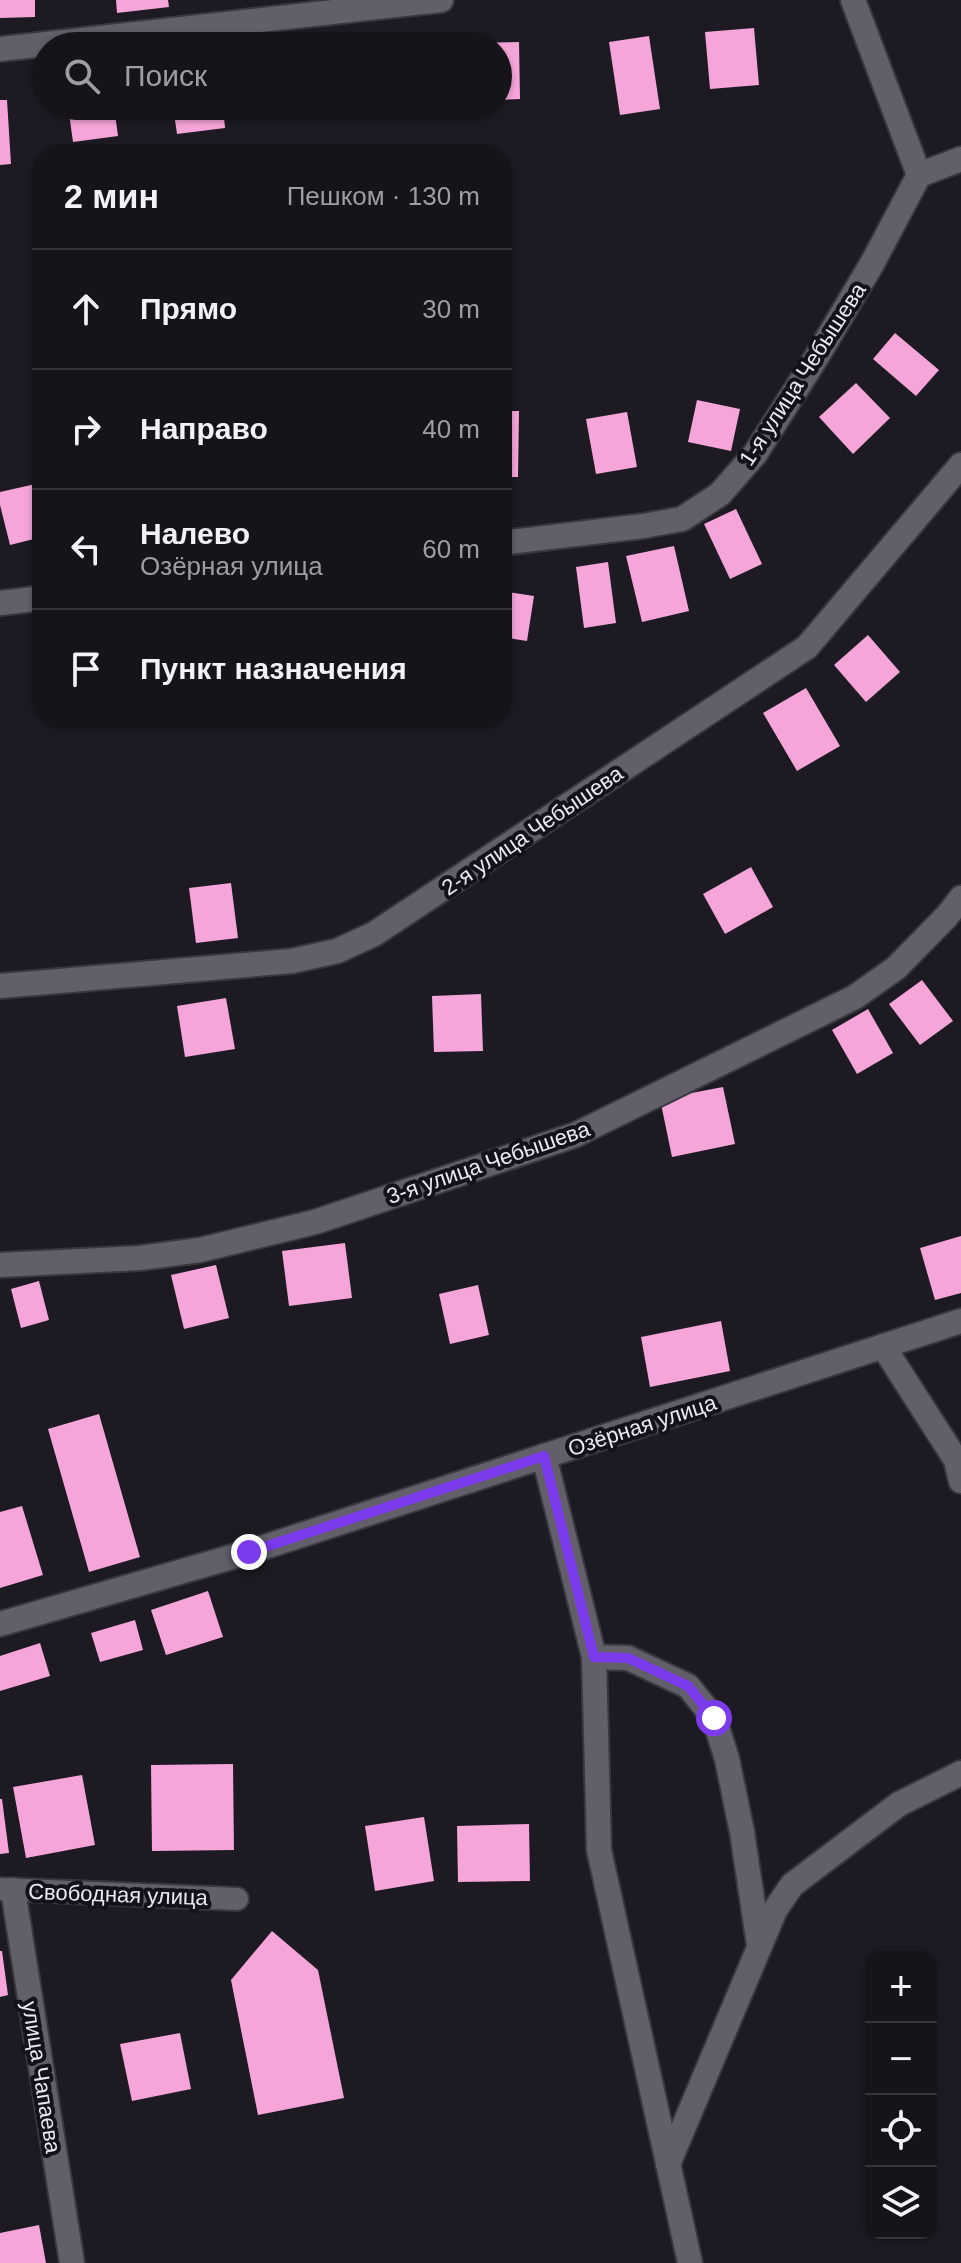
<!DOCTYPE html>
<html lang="ru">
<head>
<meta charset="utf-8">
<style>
  :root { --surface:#16141a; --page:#232127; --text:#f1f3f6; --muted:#9e9ea2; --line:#353339 }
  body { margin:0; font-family:Helvetica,sans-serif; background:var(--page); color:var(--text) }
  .controls { position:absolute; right:24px; bottom:24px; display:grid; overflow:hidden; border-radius:16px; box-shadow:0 2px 6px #0004 }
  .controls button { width:72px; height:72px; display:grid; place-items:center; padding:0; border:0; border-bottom:2px solid var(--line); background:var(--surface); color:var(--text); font:40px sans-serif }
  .stop { position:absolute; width:24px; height:24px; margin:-18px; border:6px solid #7c3aed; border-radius:50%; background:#fff }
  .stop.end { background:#7c3aed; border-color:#fff; box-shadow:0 2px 8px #0008 }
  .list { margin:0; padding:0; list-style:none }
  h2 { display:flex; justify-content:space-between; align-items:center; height:104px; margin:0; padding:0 32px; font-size:34px }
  h2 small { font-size:26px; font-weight:400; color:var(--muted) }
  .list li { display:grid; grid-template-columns:52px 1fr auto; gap:24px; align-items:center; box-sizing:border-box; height:120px; padding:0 32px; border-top:2px solid var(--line) }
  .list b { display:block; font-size:30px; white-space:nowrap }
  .list p { margin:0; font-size:26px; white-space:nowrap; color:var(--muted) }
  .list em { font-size:26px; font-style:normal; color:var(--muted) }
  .icon { flex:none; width:44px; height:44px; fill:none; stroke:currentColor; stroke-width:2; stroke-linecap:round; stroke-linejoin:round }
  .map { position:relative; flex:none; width:961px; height:2263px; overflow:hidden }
  .search { position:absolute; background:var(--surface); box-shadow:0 2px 6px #0004; left:32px; top:32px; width:480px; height:88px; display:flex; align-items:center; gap:20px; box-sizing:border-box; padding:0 28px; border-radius:44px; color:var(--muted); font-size:30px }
  .panel { position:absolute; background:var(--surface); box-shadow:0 2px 6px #0004; left:32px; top:144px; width:480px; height:584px; border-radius:32px }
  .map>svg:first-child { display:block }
  .building { fill:#f6a5d9 }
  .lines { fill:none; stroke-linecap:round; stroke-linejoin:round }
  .service-casing { stroke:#39373e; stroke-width:26 }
  .minor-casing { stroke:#39373e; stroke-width:28 }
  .service { stroke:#635f6a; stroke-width:22 }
  .minor { stroke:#635f6a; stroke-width:24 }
  .route { stroke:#7c3aed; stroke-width:10 }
  .labels { text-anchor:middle; stroke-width:8; stroke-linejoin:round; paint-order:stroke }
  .street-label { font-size:22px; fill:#ebe9f0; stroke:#14111a }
</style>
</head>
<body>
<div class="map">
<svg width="961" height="2263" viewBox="0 0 961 2263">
  <rect width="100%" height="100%" fill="#1d1a23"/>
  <!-- building -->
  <g class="building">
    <polygon points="0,0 35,0 35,17 0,18"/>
    <polygon points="116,0 168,0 169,7 117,13"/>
    <polygon points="754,28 759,85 710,89 705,32"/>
    <polygon points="649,36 660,109 620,115 609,42"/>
    <polygon points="519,42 520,99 498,100 498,46 471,46 471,43"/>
    <polygon points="0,100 7,100 11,164 0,165"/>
    <polygon points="68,106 114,106 118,136 73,142"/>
    <polygon points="173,106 223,106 225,128 177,134"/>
    <polygon points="264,106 304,106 304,120 263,118"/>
    <polygon points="343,106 389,106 389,113 344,117"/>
    <polygon points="895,333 939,370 916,396 873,359"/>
    <polygon points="856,383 890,418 853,454 819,417"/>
    <polygon points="697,400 740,409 731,451 688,442"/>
    <polygon points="502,411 519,411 518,477 502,477"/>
    <polygon points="627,412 637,467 596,474 586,419"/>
    <polygon points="40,483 42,491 42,537 10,545 0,505 0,492"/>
    <polygon points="736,509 762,564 730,579 704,524"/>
    <polygon points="674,546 689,611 642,622 626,556"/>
    <polygon points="608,562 616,623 584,628 576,567"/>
    <polygon points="502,591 534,596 527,641 502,637"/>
    <polygon points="868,635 900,672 866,702 834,665"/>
    <polygon points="806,688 840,746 797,771 763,713"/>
    <polygon points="751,867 773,907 725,934 703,894"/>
    <polygon points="231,883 238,938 196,943 189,888"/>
    <polygon points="922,980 953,1021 920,1045 889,1004"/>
    <polygon points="481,994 483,1051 434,1052 432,996"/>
    <polygon points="226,998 235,1049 185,1057 177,1006"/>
    <polygon points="868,1009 893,1053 857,1074 832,1030"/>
    <polygon points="723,1087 735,1144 672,1157 660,1099"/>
    <polygon points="961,1236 961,1293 935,1300 920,1248"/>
    <polygon points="345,1243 352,1298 289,1306 282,1251"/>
    <polygon points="216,1265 229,1318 184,1329 171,1275"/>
    <polygon points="39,1281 49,1320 21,1328 11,1289"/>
    <polygon points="478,1285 489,1335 450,1344 439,1294"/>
    <polygon points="721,1321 730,1371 650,1387 641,1337"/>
    <polygon points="99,1414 140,1557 89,1572 48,1429"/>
    <polygon points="22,1506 43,1575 0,1588 0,1512"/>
    <polygon points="208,1591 223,1637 166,1655 151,1610"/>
    <polygon points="135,1620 143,1650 100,1662 91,1633"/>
    <polygon points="40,1643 50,1676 0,1691 0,1656"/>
    <polygon points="233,1764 234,1850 152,1851 151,1765"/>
    <polygon points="82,1775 95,1845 26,1858 13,1787"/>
    <polygon points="0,1799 2,1799 9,1853 0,1854"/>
    <polygon points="424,1817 434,1881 375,1891 365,1826"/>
    <polygon points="529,1824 530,1881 458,1882 457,1826"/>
    <polygon points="272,1931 318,1970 344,2098 258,2115 231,1980"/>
    <polygon points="0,1951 2,1951 8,1995 0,1997"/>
    <polygon points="180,2033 191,2089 132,2101 120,2044"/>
    <polygon points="39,2225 46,2263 0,2263 0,2233"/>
  </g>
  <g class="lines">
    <!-- service casing -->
    <g class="service-casing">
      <polyline id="service" points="0,1889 237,1899"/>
    </g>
    <!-- minor casing -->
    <g class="minor-casing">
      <g id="minor">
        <polyline points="853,0 919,175"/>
        <polyline points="0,49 441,0"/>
        <polyline points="502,543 643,526 682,519 720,494 755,454 816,358 873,262 919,175 961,159"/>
        <polyline points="0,603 42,598"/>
        <polyline points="0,986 292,961 337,951 374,934 807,647 961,465"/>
        <polyline points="0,1265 140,1258 200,1250 315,1222 575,1135 855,997 896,968 947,916 961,898"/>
        <polyline points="883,1346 956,1460 961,1481"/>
        <polyline points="544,1456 594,1657 599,1850 690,2263"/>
        <polyline points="0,1624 249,1552 961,1321"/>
        <polyline points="594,1657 628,1658 688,1686 714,1718 727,1759 742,1832 759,1945"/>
        <polyline points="13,1890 72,2263"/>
        <polyline points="668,2164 775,1910 792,1885 899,1804 961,1773"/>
      </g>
    </g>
    <!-- service -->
    <use href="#service" class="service"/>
    <!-- minor -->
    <use href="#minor" class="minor"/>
  </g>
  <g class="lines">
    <!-- route -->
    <polyline class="route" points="249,1552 544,1456 594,1657 628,1658 688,1686 714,1718"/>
  </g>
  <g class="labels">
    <!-- street labels -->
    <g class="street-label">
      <text transform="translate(802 374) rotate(-57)" y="8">1-я улица Чебышева</text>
      <text transform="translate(532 830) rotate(-34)" y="8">2-я улица Чебышева</text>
      <text transform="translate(488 1162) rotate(-19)" y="8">3-я улица Чебышева</text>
      <text transform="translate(642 1425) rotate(-18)" y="8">Озёрная улица</text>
      <text transform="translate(118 1894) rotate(2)" y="8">Свободная улица</text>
      <text transform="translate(42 2077) rotate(81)" y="8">улица Чапаева</text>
    </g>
  </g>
</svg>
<div class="controls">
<button>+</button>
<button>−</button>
<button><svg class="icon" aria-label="locate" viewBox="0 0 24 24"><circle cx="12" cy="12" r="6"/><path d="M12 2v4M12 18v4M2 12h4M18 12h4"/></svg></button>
<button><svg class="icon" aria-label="layers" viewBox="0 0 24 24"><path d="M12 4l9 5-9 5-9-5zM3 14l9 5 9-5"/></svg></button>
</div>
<div class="stop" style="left:714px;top:1718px"></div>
<div class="stop end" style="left:249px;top:1552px"></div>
<div class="search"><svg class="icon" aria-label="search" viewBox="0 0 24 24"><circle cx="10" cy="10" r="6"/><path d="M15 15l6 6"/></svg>Поиск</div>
<section class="panel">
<h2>2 мин<small>Пешком · 130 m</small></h2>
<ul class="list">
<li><svg class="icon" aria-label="ahead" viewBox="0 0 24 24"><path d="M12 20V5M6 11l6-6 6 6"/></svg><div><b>Прямо</b></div><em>30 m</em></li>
<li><svg class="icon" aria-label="right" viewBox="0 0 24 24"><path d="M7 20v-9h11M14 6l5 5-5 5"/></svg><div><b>Направо</b></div><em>40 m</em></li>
<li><svg class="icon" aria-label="left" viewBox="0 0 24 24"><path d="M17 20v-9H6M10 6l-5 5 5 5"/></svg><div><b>Налево</b><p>Озёрная улица</p></div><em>60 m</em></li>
<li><svg class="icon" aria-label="arrive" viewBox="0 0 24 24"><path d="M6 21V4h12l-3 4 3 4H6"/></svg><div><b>Пункт назначения</b></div></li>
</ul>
</section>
</div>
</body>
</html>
